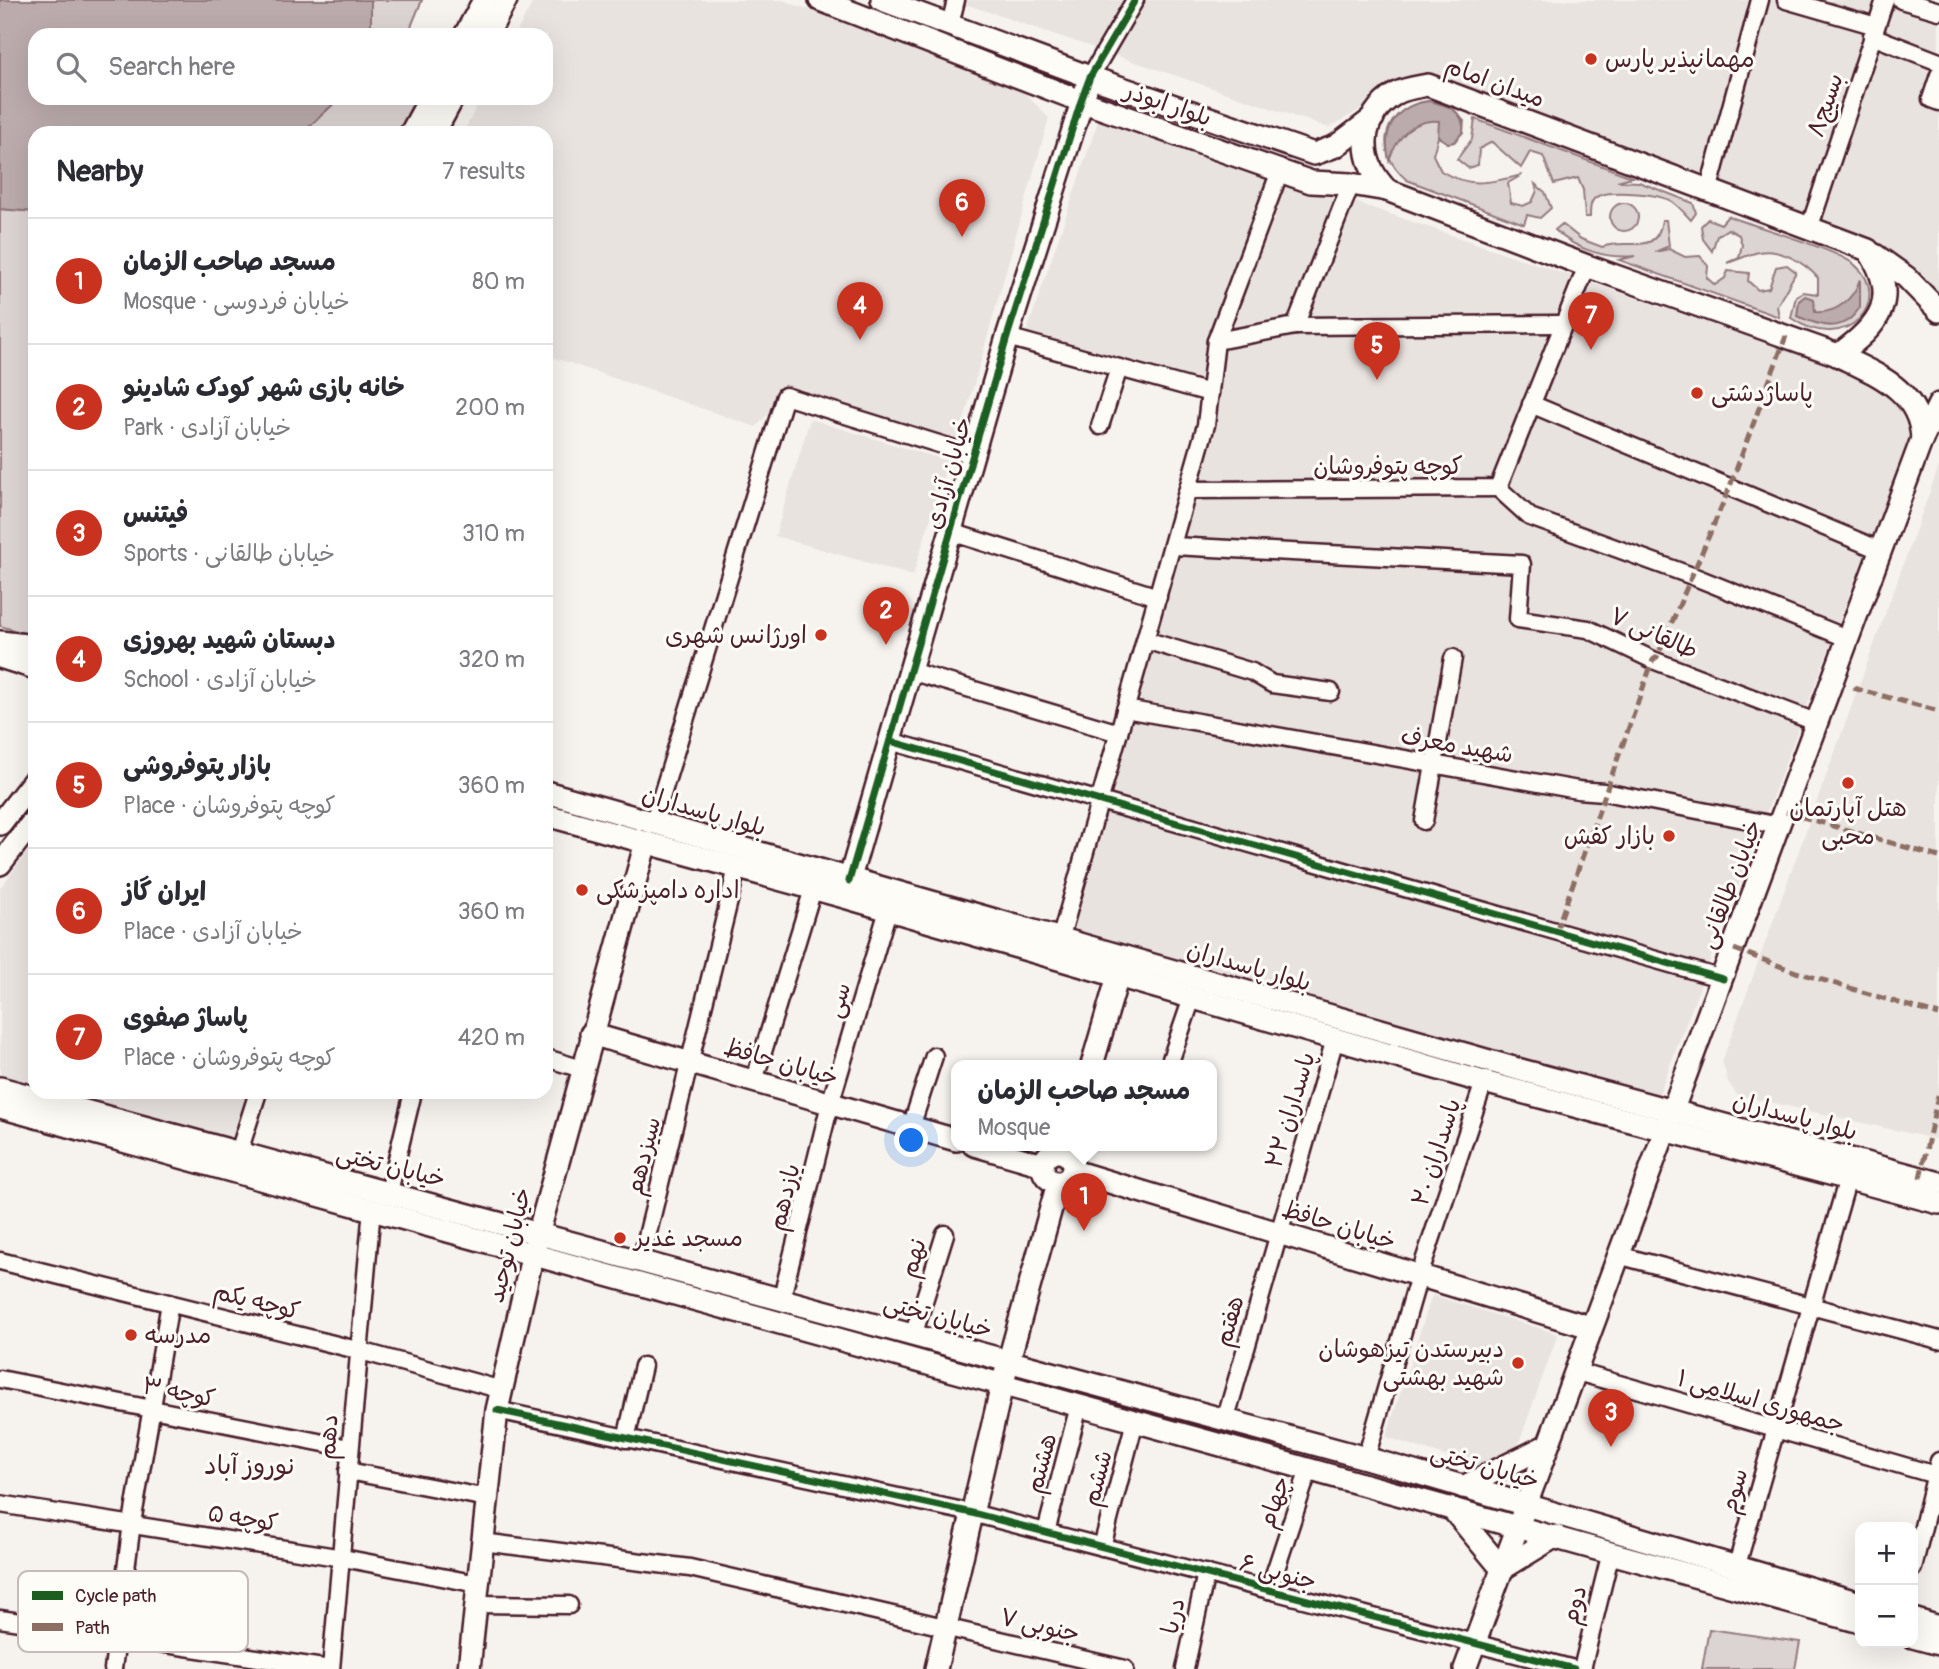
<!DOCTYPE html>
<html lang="en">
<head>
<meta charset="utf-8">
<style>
  :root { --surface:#fff; --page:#f2f2f3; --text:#2b2b33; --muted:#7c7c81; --line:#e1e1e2; --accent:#c8321e }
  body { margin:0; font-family:Pangolin,"Playpen Sans Arabic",sans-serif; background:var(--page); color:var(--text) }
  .controls { position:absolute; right:21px; bottom:21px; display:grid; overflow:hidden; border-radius:14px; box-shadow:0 7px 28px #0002 }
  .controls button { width:63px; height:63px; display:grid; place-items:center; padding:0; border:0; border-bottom:2px solid var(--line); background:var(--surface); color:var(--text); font:35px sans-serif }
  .you { position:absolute; left:912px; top:1141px; width:24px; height:24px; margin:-18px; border:5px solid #fff; border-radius:50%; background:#1a73e8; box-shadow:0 0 0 10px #1a73e833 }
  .badge { display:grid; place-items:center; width:46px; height:46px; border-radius:50%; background:var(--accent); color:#fff; font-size:23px; font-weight:700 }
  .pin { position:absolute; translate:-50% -58px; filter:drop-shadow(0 2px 4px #0008) }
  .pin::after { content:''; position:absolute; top:37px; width:24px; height:21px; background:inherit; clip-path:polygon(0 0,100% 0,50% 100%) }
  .popup { position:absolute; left:951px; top:1060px; width:266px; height:91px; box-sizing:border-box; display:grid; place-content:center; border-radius:14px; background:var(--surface); filter:drop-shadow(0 2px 5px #0005); font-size:23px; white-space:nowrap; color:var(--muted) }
  .popup b { font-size:26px; color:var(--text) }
  .popup::after { content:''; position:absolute; left:50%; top:100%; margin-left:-14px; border:14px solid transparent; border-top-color:var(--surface) }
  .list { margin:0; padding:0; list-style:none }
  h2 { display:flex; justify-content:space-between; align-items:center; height:91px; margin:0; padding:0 28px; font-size:30px }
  h2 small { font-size:23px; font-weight:400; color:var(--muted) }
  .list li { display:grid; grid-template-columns:46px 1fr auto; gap:21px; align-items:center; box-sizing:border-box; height:126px; padding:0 28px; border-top:2px solid var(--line) }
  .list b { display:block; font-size:26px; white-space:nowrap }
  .list p { margin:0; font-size:23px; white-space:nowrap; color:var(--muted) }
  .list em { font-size:23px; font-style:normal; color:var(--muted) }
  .icon { flex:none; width:38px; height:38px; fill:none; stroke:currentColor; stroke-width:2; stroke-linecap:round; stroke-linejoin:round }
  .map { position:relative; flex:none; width:1939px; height:1669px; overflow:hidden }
  .search { position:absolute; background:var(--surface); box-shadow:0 7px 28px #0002; left:28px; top:28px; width:525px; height:77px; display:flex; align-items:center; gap:18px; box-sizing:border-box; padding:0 24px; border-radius:21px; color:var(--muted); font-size:26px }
  .panel { position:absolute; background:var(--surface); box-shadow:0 7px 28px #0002; left:28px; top:126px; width:525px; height:973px; border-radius:21px }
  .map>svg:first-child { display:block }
  .built { fill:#e9e3e0 }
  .green { fill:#dcd4d2; stroke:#937a7e; stroke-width:2 }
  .water { fill:#bbabac; stroke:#8e7378; stroke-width:2 }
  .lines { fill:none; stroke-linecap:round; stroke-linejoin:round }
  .street-casing { stroke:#4a1f2b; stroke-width:21 }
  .secondary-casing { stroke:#4a1f2b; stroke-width:26 }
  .street { stroke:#fdfcf7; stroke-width:16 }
  .secondary { stroke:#fdfcf7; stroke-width:21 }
  .quiet { stroke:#8d6e63; stroke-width:5; stroke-dasharray:10 5; stroke-linecap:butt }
  .cycleway-casing { stroke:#fdfcf7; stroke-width:11 }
  .cycleway { stroke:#1b5e20; stroke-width:7 }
  .poi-dot { fill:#c8321e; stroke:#fdfcf7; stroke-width:2.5 }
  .labels { text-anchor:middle; stroke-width:6; stroke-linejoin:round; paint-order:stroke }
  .poi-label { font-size:24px; fill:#4a1f2b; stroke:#fdfcf7; text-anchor:start }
  .street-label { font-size:24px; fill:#4a1f2b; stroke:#fdfcf7 }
  .neighbourhood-label { font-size:26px; fill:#4a1f2b; stroke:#fdfcf7 }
  .key { fill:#fdfcf7; stroke:#c7baba; stroke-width:2 }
  .key-label { font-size:19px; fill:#4a1f2b }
</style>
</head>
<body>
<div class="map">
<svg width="1939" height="1669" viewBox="0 0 1939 1669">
  <rect width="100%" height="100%" fill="#f6f3ef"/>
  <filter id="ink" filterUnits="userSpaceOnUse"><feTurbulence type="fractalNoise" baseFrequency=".0143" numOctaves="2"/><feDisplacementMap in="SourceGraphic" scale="14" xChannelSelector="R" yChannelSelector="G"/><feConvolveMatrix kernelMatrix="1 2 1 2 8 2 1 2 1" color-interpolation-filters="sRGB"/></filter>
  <g filter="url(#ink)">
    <!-- built -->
    <g class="built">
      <polygon points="534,0 783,0 1022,90 1049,118 959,438 785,396 756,427 546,355 546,133 463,133 481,98 546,98 546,35 515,35"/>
      <polygon points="953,0 1939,0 1939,311 1868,250 1428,85 1371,103 1329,128"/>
      <polygon points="1099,118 1270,181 1210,393 1025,337"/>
      <polygon points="1282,177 1826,363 1897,394 1910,411 1910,436 1658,1097 1060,940 1221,341"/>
      <polygon points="810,419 948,461 913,576 775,536"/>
      <polygon points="1939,466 1939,1140 1737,1095 1728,1082 1722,1061"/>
      <polygon points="35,842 35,1087 0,1078 0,888"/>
      <polygon points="53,1092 253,1092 237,1141"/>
      <polygon points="1432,1295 1558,1334 1518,1446 1476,1466 1386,1437"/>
    </g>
    <!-- green -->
    <g class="green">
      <polygon points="371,0 422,0 410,29 415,35 371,35"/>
      <polygon points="340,98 416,98 398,133 302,133"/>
      <path d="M1429,101L1455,111L1464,121L1463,132L1454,142L1448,143L1438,137L1433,155L1441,171C1470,189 1492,182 1522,175L1508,183L1511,203L1523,206L1532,202L1537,191L1535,184L1545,192L1551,208L1540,218L1527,215L1524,224L1407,180C1371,151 1384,107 1429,101Z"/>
      <path d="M1475,119L1632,177L1617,181L1639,182L1693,203L1696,213L1691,220C1685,214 1679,206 1671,201C1660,194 1614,190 1601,195C1590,198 1590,207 1590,217H1585L1583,190L1578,178L1554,184L1543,156L1530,152L1521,168L1492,142L1479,149L1478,165L1468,168L1457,159L1472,139Z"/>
      <circle cx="1624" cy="217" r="14"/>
      <polygon points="0,209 35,212 35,636 0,626"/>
      <path d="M1728,216C1754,226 1838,250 1855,265C1894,299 1848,357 1791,318L1796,296L1803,292L1818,294V278C1805,263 1781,248 1759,252C1749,254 1738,260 1727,263L1739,257L1742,245L1739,235L1728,229L1717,236L1712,251L1703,239L1701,226L1708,219L1721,224Z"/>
      <path d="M1662,220H1666L1669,246L1655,252L1669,249L1685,257L1700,256L1708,266L1707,278L1715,285L1725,278L1728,271L1749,273L1748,281L1758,290L1769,288L1776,267L1787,265L1796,272L1777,306L1779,317L1619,260L1635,256C1607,259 1576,250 1555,230L1562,224L1581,239L1602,247C1627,237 1657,258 1662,220Z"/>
      <circle cx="1058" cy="1166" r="14"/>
      <polygon points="1709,1629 1800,1642 1795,1669 1702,1669"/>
    </g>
    <!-- water -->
    <g class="water">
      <polygon points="0,0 371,0 371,35 35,35 35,98 340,98 302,133 35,133 35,212 0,209"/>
      <path d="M1429,101C1448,105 1465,111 1463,132L1454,142L1448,143L1438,136L1439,121C1413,118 1397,138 1389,160C1381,128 1397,105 1429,101Z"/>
      <path d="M1860,279V307C1843,334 1822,327 1797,316L1799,301L1805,296L1814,299L1815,312C1836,314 1854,299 1860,279Z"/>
    </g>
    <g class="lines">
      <!-- street casing -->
      <g class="street-casing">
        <g id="street">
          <polyline points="1786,0 1876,26"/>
          <polyline points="1901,0 1939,11"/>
          <polyline points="950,25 956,0"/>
          <polyline points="1872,36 1939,62"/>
          <polyline points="1939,75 1931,99 1939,102"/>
          <polyline points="1090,77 1135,0"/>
          <polyline points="1709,188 1760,0"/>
          <polyline points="1810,226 1885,0"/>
          <polyline points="1295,326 1351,184"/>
          <polyline points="1007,337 1210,393"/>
          <polyline points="1216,341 1295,326 1564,324"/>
          <polyline points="1531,404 1882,551"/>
          <polyline points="1100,426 1119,368"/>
          <polyline points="1498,488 1530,517 1695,577 1849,639"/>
          <polyline points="1189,490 1498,488 1587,266"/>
          <polyline points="951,532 1158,597"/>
          <polyline points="1173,546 1522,564 1518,619 1588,629 1653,660 1818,723"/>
          <polyline points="1145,640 1252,672 1272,684 1331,692"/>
          <polyline points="910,671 1119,733"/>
          <polyline points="1125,709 1578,790 1604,792 1780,826"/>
          <polyline points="890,741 1723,979"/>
          <polyline points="1424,821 1453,658"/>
          <polyline points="653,824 785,396 974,455"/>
          <polyline points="1060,940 1206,425 1216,341 1280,171"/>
          <polyline points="546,1058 582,1069"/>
          <polyline points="1169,1065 1192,998"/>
          <polyline points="754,1081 813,889"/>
          <polyline points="911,1127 934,1056"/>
          <polyline points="238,1155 258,1092"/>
          <polyline points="389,1192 413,1092"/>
          <polyline points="1618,1255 1939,1340"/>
          <polyline points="0,1261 357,1350 502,1390"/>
          <polyline points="641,1261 737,868"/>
          <polyline points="781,1301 830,1104 888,910"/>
          <polyline points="913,1336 945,1234"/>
          <polyline points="1574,1371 1939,1476"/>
          <polyline points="0,1379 349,1448"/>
          <polyline points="497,1410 972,1513 1574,1669"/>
          <polyline points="1225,1421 1335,1039"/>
          <polyline points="626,1439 643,1366"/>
          <polyline points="1366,1458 1419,1276 1484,1082"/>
          <polyline points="348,1471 487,1498"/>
          <polyline points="0,1504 343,1558 478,1584"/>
          <polyline points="1046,1532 1079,1406"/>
          <polyline points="482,1542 690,1568 1125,1669"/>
          <polyline points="1102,1547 1135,1421"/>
          <polyline points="1737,1565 1848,1178"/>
          <polyline points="1913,1568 1939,1461"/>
          <polyline points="1269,1590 1309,1469"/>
          <polyline points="475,1604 569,1605"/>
          <polyline points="0,1619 330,1669"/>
          <polyline points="113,1669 132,1523 170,1303"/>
          <polyline points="331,1669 372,1208"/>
          <polyline points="1185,1669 1206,1573"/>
          <polyline points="1582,1669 1611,1552"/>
        </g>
      </g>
      <!-- secondary casing -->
      <g class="secondary-casing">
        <g id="secondary">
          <polyline points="820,0 1081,101 1311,182 1351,184 1387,190"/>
          <polyline points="882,0 1090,77 1314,154 1336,146 1373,118"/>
          <polyline points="465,35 484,0"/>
          <polyline points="487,35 506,0"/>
          <path d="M1428,85L1868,250C1901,298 1880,325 1838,355L1587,266L1387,190C1357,160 1358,116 1397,93C1406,88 1418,87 1428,85Z"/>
          <polyline points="411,133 430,98"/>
          <polyline points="434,133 453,98"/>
          <polyline points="1875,255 1906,277 1939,311"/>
          <path d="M1837,355C1876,374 1920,390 1922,439"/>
          <polyline points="0,642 35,646"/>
          <polyline points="0,657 35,668"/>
          <polyline points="546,792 1521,1070 1939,1183"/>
          <polyline points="546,815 844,897 1484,1082 1939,1203"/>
          <polyline points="0,824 35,779"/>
          <polyline points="0,864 35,819"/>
          <polyline points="849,881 1007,337 1090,77"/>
          <polyline points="591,1034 956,1140"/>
          <polyline points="1092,1065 1118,976"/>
          <polyline points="0,1088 1366,1458 1860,1603"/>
          <polyline points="0,1107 1860,1622"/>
          <polyline points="974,1145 1043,1165"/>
          <circle cx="1058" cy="1167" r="15"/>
          <polyline points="1073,1171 1590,1327"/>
          <polyline points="1463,1487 1546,1446"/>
          <polyline points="1453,1510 1502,1569 1556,1536"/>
          <polyline points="1913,1619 1939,1627"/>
          <polyline points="1913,1637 1939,1644"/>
          <polyline points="469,1669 497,1410 533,1253 646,842"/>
          <polyline points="936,1669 1002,1385 1058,1183"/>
          <polyline points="1465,1669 1922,439 1939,404"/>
        </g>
      </g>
      <!-- street -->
      <use href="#street" class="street"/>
      <!-- secondary -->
      <use href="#secondary" class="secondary"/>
      <!-- quiet -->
      <g class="quiet">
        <polyline points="1853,688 1939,711"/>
        <polyline points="1786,812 1939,857"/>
        <polyline points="1556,931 1653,660 1657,657 1729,489 1786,336"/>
        <polyline points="1734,949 1796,972 1939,1015"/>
        <polyline points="1920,1178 1939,1091"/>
      </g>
      <!-- cycleway casing -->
      <g class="cycleway-casing">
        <g id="cycleway">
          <polyline points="890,741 1723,979"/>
          <polyline points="849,881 1007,337 1081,101 1090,77 1135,0"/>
          <polyline points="497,1410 972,1513 1574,1669"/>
        </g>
      </g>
      <!-- cycleway -->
      <use href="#cycleway" class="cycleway"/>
    </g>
  </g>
  <!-- markers -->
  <g class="poi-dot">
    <circle cx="1591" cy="59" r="7"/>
    <circle cx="1697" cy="393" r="7"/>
    <circle cx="821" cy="635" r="7"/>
    <circle cx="1848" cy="783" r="7"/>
    <circle cx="1669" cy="836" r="7"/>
    <circle cx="582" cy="890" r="7"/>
    <circle cx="620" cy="1238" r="7"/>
    <circle cx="131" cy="1335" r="7"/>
    <circle cx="1518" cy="1363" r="7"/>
  </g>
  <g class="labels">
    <!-- poi labels -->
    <g class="poi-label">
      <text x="1605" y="67">مهمانپذیر پارس</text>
      <text x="1711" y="401">پاساژدشتی</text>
      <text x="807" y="643" text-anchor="end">اورژانس شهری</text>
      <text x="1848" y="816" text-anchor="middle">هتل آپارتمان<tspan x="1848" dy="28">محبی</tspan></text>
      <text x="1655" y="844" text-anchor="end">بازار کفش</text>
      <text x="596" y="898">اداره دامپزشکی</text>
      <text x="634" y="1246">مسجد غدیر</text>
      <text x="145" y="1343">مدرسه</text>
      <text x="1504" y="1357" text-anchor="end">دبیرستدن تیزهوشان<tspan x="1504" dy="28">شهید بهشتی</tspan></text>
    </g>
    <!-- street labels -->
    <g class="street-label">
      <text transform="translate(1495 82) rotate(20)" y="8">میدان امام</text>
      <text transform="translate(1168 104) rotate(19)" y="8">بلوار ابوذر</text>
      <text transform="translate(1825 105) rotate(-71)" y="8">بسیج۸</text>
      <text x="1388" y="474">کوچه پتوفروشان</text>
      <text transform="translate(948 473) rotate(-74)" y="8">خیابان آزادی</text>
      <text transform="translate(1654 633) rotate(24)" y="8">طالقانی ۷</text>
      <text transform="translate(1457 745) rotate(10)" y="8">شهید معرف</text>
      <text transform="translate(704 811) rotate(16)" y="8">بلوار پاسداران</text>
      <text transform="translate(1730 884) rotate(-69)" y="8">خیابان طالقانی</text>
      <text transform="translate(1249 966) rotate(16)" y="8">بلوار پاسداران</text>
      <text transform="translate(838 1000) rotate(-73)" y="8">سی</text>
      <text transform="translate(781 1062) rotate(16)" y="8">خیابان حافظ</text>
      <text transform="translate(1290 1110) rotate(-73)" y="8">پاسداران ۲۲</text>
      <text transform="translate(1795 1116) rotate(15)" y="8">بلوار پاسداران</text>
      <text transform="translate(1436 1152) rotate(-72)" y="8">پاسداران ۲۰</text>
      <text transform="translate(643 1156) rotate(-76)" y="8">سیزدهم</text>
      <text transform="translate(391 1166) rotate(14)" y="8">خیابان تختی</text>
      <text transform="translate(784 1197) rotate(-76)" y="8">یازدهم</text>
      <text transform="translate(1339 1225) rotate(17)" y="8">خیابان حافظ</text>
      <text transform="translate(509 1245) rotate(-76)" y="8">خیابان توحید</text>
      <text transform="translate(913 1258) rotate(-73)" y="8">نهم</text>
      <text transform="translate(257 1301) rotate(14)" y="8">کوچه یکم</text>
      <text transform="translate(938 1316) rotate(15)" y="8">خیابان تختی</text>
      <text transform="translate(1229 1321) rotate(-74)" y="8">هفتم</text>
      <text transform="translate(179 1392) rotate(11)" y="8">کوچه ۳</text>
      <text transform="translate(1761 1401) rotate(16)" y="8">جمهوری اسلامی ۱</text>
      <text transform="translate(328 1437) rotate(-86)" y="8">دهم</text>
      <text transform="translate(1041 1463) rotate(-75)" y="8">هشتم</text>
      <text transform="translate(1485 1466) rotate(16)" y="8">خیابان تختی</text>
      <text transform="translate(1097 1478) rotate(-75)" y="8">ششم</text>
      <text transform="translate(1734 1491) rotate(-75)" y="8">سوم</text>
      <text transform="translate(1274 1502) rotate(-71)" y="8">چهام</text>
      <text transform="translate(243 1518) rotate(9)" y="8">کوچه ۵</text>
      <text transform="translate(1278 1572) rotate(15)" y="8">۶ جنوبی</text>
      <text transform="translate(1574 1605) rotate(-76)" y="8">دوم</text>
      <text transform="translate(1173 1616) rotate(-78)" y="8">دریا</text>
      <text transform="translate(1040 1625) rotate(13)" y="8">۷ جنوبی</text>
    </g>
    <!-- neighbourhood labels -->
    <g class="neighbourhood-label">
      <text x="250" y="1474">نوروز آباد</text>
    </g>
  </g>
  <!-- legend -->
  <rect x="18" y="1571" width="230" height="81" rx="10" class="key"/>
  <rect x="32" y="1591" width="31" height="9" fill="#1b5e20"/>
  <rect x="32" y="1623" width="31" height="8" fill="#8d6e63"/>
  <g class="key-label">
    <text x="75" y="1602">Cycle path</text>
    <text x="75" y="1634">Path</text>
  </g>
</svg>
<div class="controls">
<button>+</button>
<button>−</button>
</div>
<div class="you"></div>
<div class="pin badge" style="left:1084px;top:1231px">1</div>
<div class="popup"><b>مسجد صاحب الزمان</b>Mosque</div>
<div class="pin badge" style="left:886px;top:645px">2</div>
<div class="pin badge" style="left:1611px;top:1447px">3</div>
<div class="pin badge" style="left:860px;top:340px">4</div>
<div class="pin badge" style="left:1377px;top:380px">5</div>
<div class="pin badge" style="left:962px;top:237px">6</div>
<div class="pin badge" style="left:1591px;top:350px">7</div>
<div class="search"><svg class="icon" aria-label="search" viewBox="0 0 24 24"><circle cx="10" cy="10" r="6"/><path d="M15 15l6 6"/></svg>Search here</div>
<section class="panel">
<h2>Nearby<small>7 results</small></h2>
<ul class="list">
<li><span class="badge">1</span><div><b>مسجد صاحب الزمان</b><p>Mosque · خیابان فردوسی</p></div><em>80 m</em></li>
<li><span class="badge">2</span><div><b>خانه بازی شهر کودک شادینو</b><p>Park · خیابان آزادی</p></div><em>200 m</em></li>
<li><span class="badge">3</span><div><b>فیتنس</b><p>Sports · خیابان طالقانی</p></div><em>310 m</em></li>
<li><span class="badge">4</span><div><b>دبستان شهید بهروزی</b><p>School · خیابان آزادی</p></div><em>320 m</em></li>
<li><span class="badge">5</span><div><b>بازار پتوفروشی</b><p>Place · کوچه پتوفروشان</p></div><em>360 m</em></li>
<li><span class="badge">6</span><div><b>ایران گاز</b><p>Place · خیابان آزادی</p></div><em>360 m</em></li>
<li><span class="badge">7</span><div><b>پاساژ صفوی</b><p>Place · کوچه پتوفروشان</p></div><em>420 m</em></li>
</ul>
</section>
</div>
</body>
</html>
